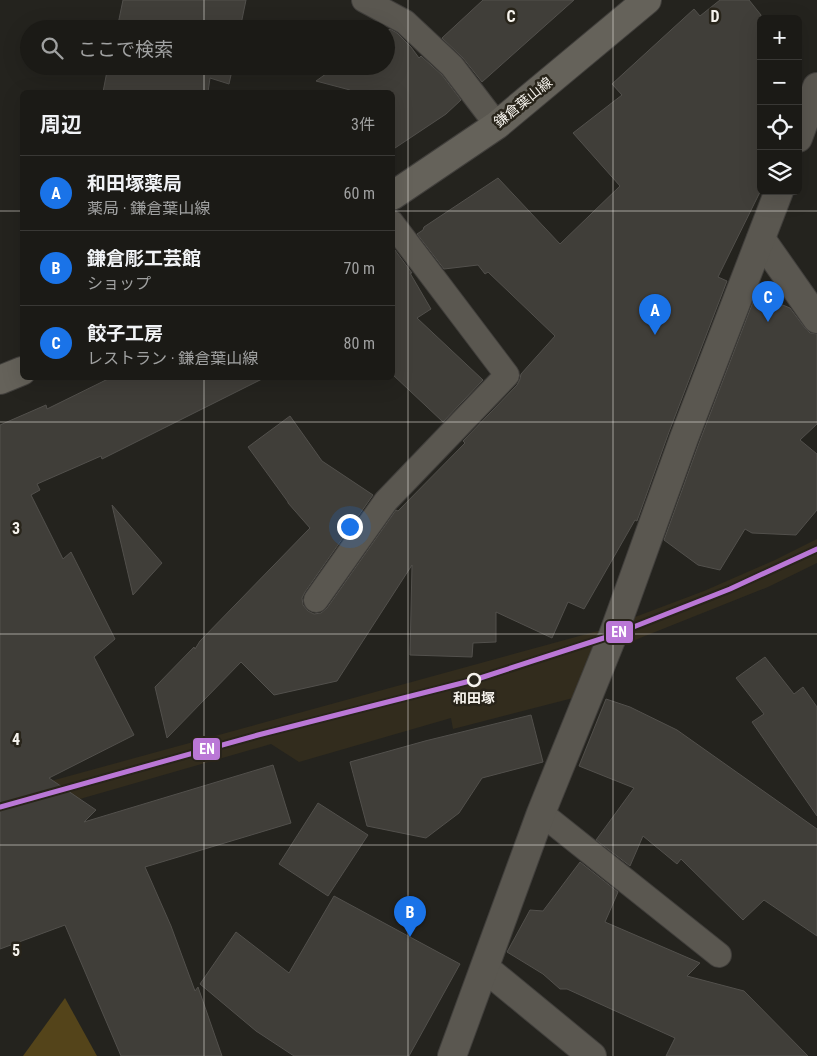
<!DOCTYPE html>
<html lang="ja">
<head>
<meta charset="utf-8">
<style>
  :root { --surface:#1b1a16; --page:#282723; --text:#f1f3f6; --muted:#a0a1a1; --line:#393835; --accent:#1a73e8 }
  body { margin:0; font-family:"Roboto Condensed","Noto Sans JP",sans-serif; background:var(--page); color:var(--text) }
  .controls { position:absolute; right:15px; top:15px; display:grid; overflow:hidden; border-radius:8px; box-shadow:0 5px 20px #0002 }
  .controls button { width:45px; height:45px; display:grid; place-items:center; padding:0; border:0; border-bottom:1px solid var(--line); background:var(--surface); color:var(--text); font:25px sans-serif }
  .you { position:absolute; left:349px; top:526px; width:18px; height:18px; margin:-12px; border:4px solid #fff; border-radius:50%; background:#1a73e8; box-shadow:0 0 0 8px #1a73e833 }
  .badge { display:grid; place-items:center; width:32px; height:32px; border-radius:50%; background:var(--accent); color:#fff; font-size:16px; font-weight:700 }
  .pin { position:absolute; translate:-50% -41px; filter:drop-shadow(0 1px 2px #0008) }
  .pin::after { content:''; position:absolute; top:26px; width:18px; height:15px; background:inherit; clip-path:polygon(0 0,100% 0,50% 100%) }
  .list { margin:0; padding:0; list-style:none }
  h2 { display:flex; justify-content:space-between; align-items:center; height:65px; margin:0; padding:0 20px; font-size:21px }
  h2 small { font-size:16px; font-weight:400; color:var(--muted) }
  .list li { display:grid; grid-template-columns:32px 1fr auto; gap:15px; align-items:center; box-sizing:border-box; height:75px; padding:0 20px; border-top:1px solid var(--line) }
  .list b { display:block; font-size:19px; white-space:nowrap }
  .list p { margin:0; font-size:16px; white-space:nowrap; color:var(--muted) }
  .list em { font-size:16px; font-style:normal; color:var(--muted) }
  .icon { flex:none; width:28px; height:28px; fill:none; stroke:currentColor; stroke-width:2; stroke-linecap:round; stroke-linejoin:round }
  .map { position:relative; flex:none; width:817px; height:1056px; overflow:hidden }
  .search { position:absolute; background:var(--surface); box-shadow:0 5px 20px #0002; left:20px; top:20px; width:375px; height:55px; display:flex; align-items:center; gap:12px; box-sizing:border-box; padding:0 18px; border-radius:28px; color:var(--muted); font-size:19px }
  .panel { position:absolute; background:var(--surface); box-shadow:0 5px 20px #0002; left:20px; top:90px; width:375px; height:290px; border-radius:8px }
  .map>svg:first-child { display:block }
  .built { fill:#322c1d }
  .forest { fill:#54441a }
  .building { fill:#403e39; stroke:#52504c }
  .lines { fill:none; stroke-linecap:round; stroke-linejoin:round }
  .service-casing { stroke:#413f3c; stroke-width:26 }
  .minor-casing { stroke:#413f3c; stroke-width:30 }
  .secondary-casing { stroke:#413f3c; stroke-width:30 }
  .service { stroke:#5a5750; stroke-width:24 }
  .minor { stroke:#5a5750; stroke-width:28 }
  .secondary { stroke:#65625a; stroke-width:28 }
  .rail-1-casing { stroke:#28241a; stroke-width:9 }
  .rail-1 { stroke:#ba77d6; stroke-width:5 }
  .grid { fill:none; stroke:#f6f3ed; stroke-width:1; stroke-opacity:0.55 }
  .stop-dot { fill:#28241a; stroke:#f6f3ed; stroke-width:2.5 }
  .labels { text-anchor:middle; stroke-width:5; stroke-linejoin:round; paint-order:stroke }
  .street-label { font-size:14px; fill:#f6f3ed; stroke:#28241a }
  .stop-label { font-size:14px; font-weight:bold; fill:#f6f3ed; stroke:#28241a }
  .grid-label { font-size:16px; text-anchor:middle; font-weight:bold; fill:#f6f3ed; stroke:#28241a; stroke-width:5; stroke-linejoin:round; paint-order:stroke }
  .line-badge { stroke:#28241a; stroke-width:2 }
  .badge-label { font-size:14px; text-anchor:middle; font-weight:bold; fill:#fff }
</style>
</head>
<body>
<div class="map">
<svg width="817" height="1056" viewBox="0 0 817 1056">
  <rect width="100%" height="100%" fill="#24231e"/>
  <!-- built -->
  <g class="built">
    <polygon points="817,539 817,563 768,587 625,644 635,617 704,591 775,560"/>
    <polygon points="605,629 577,697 453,729 451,718 299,762 271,744 0,822 0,795"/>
  </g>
  <!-- forest -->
  <polygon class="forest" points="65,998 97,1056 23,1056"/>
  <!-- building -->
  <g class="building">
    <polygon points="123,0 246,0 240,29 117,29"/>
    <polygon points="483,0 574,0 482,82 463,58 442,38"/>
    <polygon points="720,0 749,0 761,15 761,190 718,277 727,281 669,432 637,521 635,520 584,609 568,602 552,638 496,612 496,642 473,643 472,657 410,655 412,565 337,681 274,695 241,662 167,738 155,687 194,647 195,649 200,641 310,528 288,503 288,502 248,447 290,416 322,461 373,495 305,592 302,598 303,605 308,611 314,614 321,613 327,608 396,510 398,511 465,443 463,441 517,385 520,379 521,374 555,336 488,272 485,274 478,265 444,269 417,234 423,230 424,227 498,178 560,244 620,186 573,133 622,95 612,84 694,9 700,16"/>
    <polygon points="390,29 397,33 411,47 419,58 421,56 442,75 461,100 446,114 392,150 392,92 351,92 350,90 316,81 337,66 386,66 386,32"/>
    <polygon points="108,66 233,66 229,84 210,78 208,92 103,92"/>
    <polygon points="392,246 412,273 410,273 431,309 417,318 483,380 443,422 392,374"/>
    <polygon points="756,294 790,308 805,328 810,333 817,334 817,424 800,440 817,454 817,510 796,535 752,533 745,529 720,570 698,565 664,540 699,443"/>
    <polygon points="110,378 264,378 102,459 101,456 37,484 40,490 31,495 63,559 71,552 115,639 94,657 134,735 49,778 96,810 84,822 273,765 291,823 145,867 171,926 195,991 198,987 222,1056 121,1056 65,925 0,949 0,425 46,405 47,409"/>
    <polygon points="112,505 162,563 133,595"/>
    <polygon points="765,657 794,694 803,687 817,707 817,816 752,722 764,714 736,678"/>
    <polygon points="606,699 630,707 677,730 817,829 817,936 764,900 743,920 681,859 677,864 643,836 630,866 596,840 634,788 579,766"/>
    <polygon points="531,715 543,762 482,778 459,813 426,838 367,826 350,762 425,741"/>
    <polygon points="318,803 368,835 328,896 279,864"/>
    <polygon points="580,862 618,892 605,922 700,963 687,976 744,991 808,1056 666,1056 675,1038 567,989 560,989 543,974 507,952 530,910 543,911"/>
    <polygon points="334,896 460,964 409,1056 294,1056 256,1031 200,984 236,932 289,973"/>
  </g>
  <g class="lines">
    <!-- service casing -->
    <g class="service-casing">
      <g id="service">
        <polyline points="364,0 405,22 452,66 497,125"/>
        <polyline points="316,600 386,501 507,375 392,223"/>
        <polyline points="541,813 719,955"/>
      </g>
    </g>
    <!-- minor casing -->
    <g class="minor-casing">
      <g id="minor">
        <polyline points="798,138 817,87"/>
        <polyline points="761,239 817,319"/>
        <polyline points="485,968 592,1056"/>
        <polyline points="452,1056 541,813 613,635 684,438 779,191"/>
      </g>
    </g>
    <!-- secondary casing -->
    <g class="secondary-casing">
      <g id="secondary">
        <polyline points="392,196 497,125 647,0"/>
        <polyline points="0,380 22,371"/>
      </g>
    </g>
    <!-- service -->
    <use href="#service" class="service"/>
    <!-- minor -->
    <use href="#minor" class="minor"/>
    <!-- secondary -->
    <use href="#secondary" class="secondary"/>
    <!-- rail-1 casing -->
    <g class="rail-1-casing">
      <polyline id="rail-1" points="0,807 258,735 474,680 613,635 730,589 817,549"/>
    </g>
    <!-- rail-1 -->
    <use href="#rail-1" class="rail-1"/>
  </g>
  <!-- grid -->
  <path class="grid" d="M204,0V29M408,0V1056M613,0V1056M204,66V92M0,211H22M392,211H817M204,378V1056M0,422H817M0,634H817M0,845H817"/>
  <!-- markers -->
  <circle class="stop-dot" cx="474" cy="680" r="6"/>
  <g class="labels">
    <!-- street labels -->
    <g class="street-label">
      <text transform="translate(523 102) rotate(-39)" y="5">鎌倉葉山線</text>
    </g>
    <!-- stop labels -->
    <g class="stop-label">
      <text x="474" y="703">和田塚</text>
    </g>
  </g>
  <g class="grid-label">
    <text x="511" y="22">C</text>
    <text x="715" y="22">D</text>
    <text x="16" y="534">3</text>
    <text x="16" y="745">4</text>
    <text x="16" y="956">5</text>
  </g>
  <g class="line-badge">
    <rect x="605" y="620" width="29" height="24" rx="5" fill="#ba77d6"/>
    <rect x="192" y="737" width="29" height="24" rx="5" fill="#ba77d6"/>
  </g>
  <g class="badge-label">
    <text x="619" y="637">EN</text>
    <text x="207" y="754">EN</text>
  </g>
</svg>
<div class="controls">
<button>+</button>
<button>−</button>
<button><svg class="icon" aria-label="locate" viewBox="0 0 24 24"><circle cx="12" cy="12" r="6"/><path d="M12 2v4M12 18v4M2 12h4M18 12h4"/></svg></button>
<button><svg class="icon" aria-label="layers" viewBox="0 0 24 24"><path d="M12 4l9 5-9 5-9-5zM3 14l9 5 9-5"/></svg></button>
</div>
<div class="you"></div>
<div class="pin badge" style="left:655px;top:335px">A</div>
<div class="pin badge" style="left:410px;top:937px">B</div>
<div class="pin badge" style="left:768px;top:322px">C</div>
<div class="search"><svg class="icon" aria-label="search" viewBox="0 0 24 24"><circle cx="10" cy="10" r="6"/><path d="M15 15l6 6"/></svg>ここで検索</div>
<section class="panel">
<h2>周辺<small>3件</small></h2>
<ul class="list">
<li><span class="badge">A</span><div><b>和田塚薬局</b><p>薬局 · 鎌倉葉山線</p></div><em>60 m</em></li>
<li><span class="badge">B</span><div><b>鎌倉彫工芸館</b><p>ショップ</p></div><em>70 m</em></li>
<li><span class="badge">C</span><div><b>餃子工房</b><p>レストラン · 鎌倉葉山線</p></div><em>80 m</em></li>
</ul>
</section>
</div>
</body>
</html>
